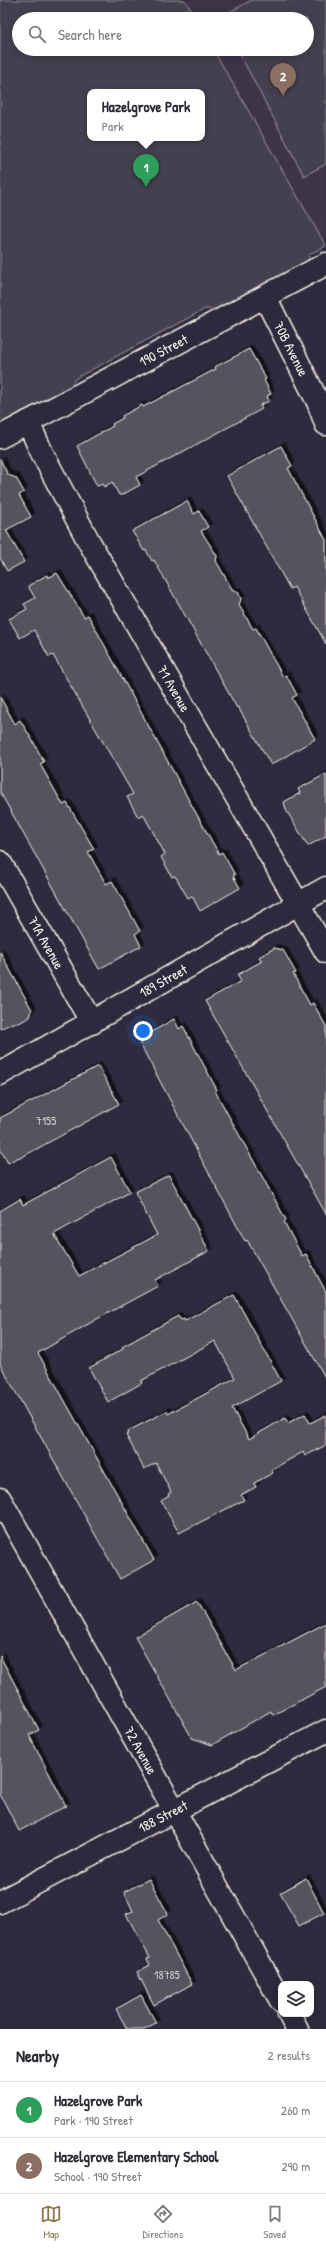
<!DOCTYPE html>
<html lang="en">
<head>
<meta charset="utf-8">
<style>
  :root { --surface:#fff; --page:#f7f7f7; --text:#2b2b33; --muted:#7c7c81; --line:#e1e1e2; --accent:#8a764a }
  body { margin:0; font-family:"Patrick Hand",sans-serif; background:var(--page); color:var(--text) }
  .controls { position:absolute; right:12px; bottom:12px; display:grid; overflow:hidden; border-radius:8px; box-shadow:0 2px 10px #0003 }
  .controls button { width:36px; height:36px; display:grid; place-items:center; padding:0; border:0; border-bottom:1px solid var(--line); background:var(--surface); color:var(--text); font:20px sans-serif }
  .you { position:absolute; left:143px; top:1031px; width:14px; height:14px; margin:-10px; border:3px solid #fff; border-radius:50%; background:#1a73e8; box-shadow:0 0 0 6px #1a73e833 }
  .badge { display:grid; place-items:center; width:26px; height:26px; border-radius:50%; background:var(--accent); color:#fff; font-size:13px; font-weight:700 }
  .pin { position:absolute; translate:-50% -33px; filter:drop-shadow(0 1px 2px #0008) }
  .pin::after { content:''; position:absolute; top:21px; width:14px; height:12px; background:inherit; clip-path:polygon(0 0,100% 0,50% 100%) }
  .popup { position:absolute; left:87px; top:89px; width:118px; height:52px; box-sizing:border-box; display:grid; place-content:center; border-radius:8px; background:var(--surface); filter:drop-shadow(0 1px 3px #0005); font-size:13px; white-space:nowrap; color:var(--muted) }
  .popup b { font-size:15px; color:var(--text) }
  .popup::after { content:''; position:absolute; left:50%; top:100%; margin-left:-8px; border:8px solid transparent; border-top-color:var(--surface) }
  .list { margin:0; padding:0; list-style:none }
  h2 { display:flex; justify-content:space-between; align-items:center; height:52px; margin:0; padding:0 16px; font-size:17px }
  h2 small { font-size:13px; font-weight:400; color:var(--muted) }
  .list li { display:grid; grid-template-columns:26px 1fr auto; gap:12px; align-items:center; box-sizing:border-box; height:56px; padding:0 16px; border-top:1px solid var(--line) }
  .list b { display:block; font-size:15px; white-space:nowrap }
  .list p { margin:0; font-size:13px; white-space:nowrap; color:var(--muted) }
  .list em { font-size:13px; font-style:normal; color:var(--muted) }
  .icon { flex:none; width:22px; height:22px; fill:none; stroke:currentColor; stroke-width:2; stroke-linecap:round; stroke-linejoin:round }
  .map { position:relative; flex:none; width:326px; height:2029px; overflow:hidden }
  .search { position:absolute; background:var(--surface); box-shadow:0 2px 10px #0003; left:12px; right:12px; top:12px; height:44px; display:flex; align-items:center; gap:10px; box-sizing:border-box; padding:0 14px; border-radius:22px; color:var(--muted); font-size:15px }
  .sheet { height:164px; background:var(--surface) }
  nav { display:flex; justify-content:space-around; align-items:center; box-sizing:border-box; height:56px; border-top:1px solid var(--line); background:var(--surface); font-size:11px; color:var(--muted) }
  nav a { display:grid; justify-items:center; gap:2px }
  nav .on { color:var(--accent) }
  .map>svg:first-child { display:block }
  .built { fill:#3b3647 }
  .green { fill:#454050; stroke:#9c989c; fill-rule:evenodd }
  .building { fill:#56525f; stroke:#f4f1e8; filter:url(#shadow) }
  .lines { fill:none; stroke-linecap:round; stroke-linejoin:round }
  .minor-casing { stroke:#f4f1e8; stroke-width:25 }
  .major-casing { stroke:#f4f1e8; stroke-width:25 }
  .minor { stroke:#2f2a3d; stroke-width:22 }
  .major { stroke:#2f2a3d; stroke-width:22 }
  .labels { text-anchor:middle; stroke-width:3; stroke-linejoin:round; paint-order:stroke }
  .number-label { font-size:12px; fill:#ccc9c6 }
  .street-label { font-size:14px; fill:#f4f1e8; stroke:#2f2a3d }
</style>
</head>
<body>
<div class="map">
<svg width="326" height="2029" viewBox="0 0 326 2029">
  <defs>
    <filter id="shadow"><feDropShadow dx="3.5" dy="-3.5" stdDeviation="0" flood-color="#0009"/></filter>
  </defs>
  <rect width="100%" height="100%" fill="#2f2a3d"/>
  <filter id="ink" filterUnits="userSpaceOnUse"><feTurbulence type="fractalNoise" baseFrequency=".025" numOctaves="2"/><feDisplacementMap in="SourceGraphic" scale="8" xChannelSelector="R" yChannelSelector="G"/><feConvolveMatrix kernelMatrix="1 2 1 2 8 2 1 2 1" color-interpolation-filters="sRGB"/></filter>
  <g filter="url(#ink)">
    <!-- built -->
    <polygon class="built" points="185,0 326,0 326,246 213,49 307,49 307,19 196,19"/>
    <!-- green -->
    <g class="green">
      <path d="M0,0H185L196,19H19V49H213L326,246L310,254L307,262L218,309H205L76,378L69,388L0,425ZM90,92H202V138H90Z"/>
      <polygon points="252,0 326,0 326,164 304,176 237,49 307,49 307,19 221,19 220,17"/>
    </g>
    <!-- building -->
    <g class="building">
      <polygon points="249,349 266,379 264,380 271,394 267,396 269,401 260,405 262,409 136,477 140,485 122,495 119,495 112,482 104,487 102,484 97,486 77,446 113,426 112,424 123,418 122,416 142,405 143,407 216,369 215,367"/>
      <polygon points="281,446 292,466 288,468 326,540 326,644 294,587 290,589 227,476"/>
      <polygon points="0,459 8,475 16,478 24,492 19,495 31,517 6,530 24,562 7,571 0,558"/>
      <polygon points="187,501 194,514 199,511 208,527 201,531 217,556 216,561 233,591 238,592 241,599 239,605 253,629 256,628 283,677 286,675 297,695 292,698 315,739 271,765 238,707 237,708 154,560 152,561 146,550 144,551 132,531"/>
      <polygon points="57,573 84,617 88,615 192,806 219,854 222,852 235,875 233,876 240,888 200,911 192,896 188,898 175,876 172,877 161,857 165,854 143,814 138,817 127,797 133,794 53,655 49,657 34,630 20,638 9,619 27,609 24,604 35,598 28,586 47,575 48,578"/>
      <polygon points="0,697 15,724 20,720 34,743 44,762 40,764 63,805 67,803 94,849 88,852 106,884 112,881 140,931 135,934 141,946 99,969 0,792"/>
      <polygon points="326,774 326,836 308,846 286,810 284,802 300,793 298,789"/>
      <polygon points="274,948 283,950 296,973 293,974 310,1005 313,1003 326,1026 326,1214 205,1001 241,981 237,975 262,961 259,957"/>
      <polygon points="0,952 32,1010 30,1017 19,1023 12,1023 0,1029"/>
      <polygon points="174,1019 179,1029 183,1026 217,1090 215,1091 286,1220 284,1222 302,1256 306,1254 326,1292 326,1379 247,1240 245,1241 138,1040"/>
      <polygon points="98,1066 119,1104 20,1158 19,1157 8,1163 0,1149 0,1118"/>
      <polygon points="111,1157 130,1192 54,1234 79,1276 157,1235 135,1192 169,1175 209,1251 155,1280 158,1286 97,1319 38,1353 154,1560 120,1579 0,1364 0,1211 20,1199 23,1205"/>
      <polygon points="234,1295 281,1381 232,1408 249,1439 285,1418 288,1423 305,1414 310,1423 326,1415 326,1445 305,1456 303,1452 271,1470 273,1473 254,1483 256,1487 241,1495 244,1500 179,1533 161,1501 169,1496 168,1494 171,1492 156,1463 144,1469 126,1435 129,1433 128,1431 167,1411 168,1414 235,1378 215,1341 141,1381 142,1383 108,1402 89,1368 123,1349 122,1347 178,1316 181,1320 184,1319 185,1321"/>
      <polygon points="197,1602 236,1670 326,1623 326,1687 273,1715 271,1711 212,1745 192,1738 135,1637"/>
      <polygon points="0,1656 39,1730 29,1735 66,1806 19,1831 0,1794"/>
      <polygon points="306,1878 324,1913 299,1926 280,1893"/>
      <polygon points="149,1879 168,1914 158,1920 192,1984 154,2005 137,1972 150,1965 147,1959 150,1958 126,1914 133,1911 124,1892"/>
      <polygon points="141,1995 156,2023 144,2029 127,2029 116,2009"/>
    </g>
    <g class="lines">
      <!-- minor casing -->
      <g class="minor-casing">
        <g id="minor">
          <path id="s1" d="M265,297L318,402L326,424"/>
          <path id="s2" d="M28,422L42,453L88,540L326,952"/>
          <path id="s3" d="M0,437L326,264"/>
          <path id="s4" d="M0,862L92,1023"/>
          <path id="s5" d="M0,1074L326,888"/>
          <path id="s6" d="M0,1902L326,1731"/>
        </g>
      </g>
      <!-- major casing -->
      <g class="major-casing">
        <g id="major">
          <path id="s7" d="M0,1499L281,2001"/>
          <polyline points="289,2014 297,2029"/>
        </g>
      </g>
      <!-- minor -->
      <use href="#minor" class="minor"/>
      <!-- major -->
      <use href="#major" class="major"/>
    </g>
  </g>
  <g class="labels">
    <!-- number labels -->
    <g class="number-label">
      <text x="46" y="1125">7155</text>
      <text x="167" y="1979">18785</text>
    </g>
    <!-- street labels -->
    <g class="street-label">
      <text dy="5" stroke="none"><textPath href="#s1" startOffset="58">70B Avenue</textPath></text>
      <text dy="5" stroke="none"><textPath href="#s3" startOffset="185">190 Street</textPath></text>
      <text dy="5" stroke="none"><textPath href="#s2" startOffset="304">71 Avenue</textPath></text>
      <text dy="5" stroke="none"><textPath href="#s4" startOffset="93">71A Avenue</textPath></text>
      <text dy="5" stroke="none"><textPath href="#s5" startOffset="188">189 Street</textPath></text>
      <text dy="5" stroke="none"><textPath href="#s7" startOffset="288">72 Avenue</textPath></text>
      <text dy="5" stroke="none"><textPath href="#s6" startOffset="184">188 Street</textPath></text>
    </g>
  </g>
</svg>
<div class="controls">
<button><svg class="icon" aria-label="layers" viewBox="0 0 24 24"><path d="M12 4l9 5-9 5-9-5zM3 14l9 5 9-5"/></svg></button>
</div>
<div class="you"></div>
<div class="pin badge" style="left:146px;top:187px;background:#2e9e5b">1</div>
<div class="popup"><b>Hazelgrove Park</b>Park</div>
<div class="pin badge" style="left:283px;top:96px;background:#8d6e63">2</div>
<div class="search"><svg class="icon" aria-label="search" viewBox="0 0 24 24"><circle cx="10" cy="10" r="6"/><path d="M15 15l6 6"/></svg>Search here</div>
</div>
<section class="sheet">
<h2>Nearby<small>2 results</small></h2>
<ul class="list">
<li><span class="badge" style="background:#2e9e5b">1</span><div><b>Hazelgrove Park</b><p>Park · 190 Street</p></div><em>260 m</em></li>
<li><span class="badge" style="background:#8d6e63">2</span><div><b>Hazelgrove Elementary School</b><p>School · 190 Street</p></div><em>290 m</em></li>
</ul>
</section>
<nav>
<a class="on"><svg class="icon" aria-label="map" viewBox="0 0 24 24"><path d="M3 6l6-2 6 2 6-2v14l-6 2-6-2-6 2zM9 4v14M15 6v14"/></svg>Map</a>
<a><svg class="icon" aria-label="directions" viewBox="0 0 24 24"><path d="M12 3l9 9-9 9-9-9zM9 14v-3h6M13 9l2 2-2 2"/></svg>Directions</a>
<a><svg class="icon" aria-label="saved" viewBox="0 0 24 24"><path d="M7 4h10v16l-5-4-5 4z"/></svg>Saved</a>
</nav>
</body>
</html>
